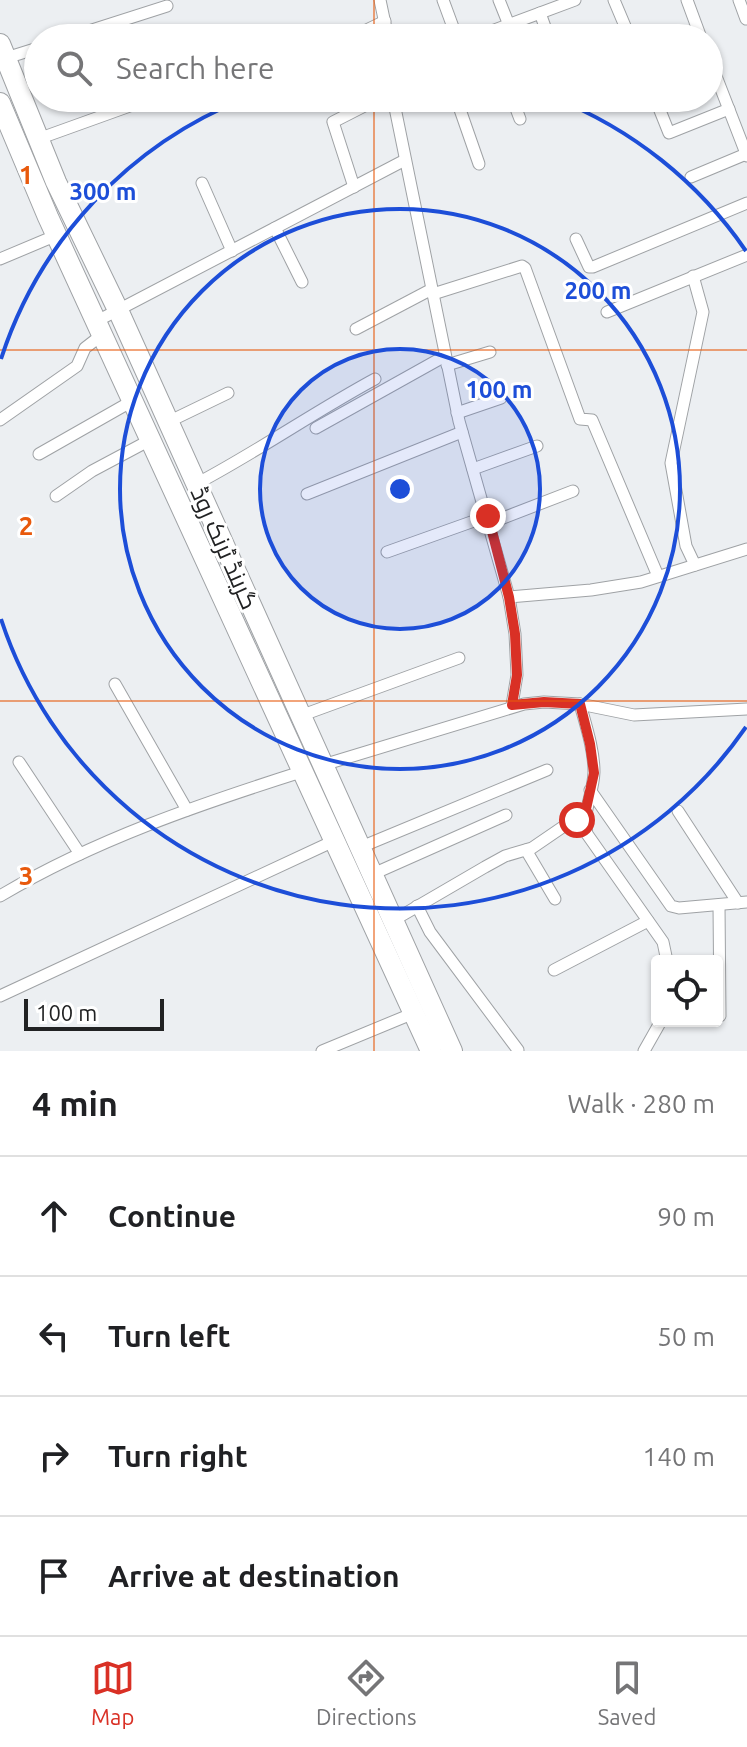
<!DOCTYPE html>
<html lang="en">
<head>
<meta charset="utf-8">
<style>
  :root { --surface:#fff; --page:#f2f2f2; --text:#202124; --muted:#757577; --line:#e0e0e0; --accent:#d93025 }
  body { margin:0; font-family:Ubuntu,Cairo,sans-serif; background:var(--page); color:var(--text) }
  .controls { position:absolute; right:24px; bottom:24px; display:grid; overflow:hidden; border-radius:8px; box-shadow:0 2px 6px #0004 }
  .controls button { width:72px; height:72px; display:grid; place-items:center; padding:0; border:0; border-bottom:2px solid var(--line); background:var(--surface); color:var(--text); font:40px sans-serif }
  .scale { position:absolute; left:24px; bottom:20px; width:140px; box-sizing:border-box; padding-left:8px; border:4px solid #212223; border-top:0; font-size:22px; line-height:28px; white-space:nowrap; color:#212223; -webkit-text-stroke:6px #fff; paint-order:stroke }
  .stop { position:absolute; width:24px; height:24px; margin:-18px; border:6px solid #d93025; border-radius:50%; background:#fff }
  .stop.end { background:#d93025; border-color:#fff; box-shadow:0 2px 8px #0008 }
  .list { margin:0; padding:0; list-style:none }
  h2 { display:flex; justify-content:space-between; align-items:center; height:104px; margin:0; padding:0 32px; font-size:34px }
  h2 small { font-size:26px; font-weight:400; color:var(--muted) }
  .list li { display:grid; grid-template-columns:52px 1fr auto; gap:24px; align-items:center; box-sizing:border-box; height:120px; padding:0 32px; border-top:2px solid var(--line) }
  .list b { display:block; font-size:30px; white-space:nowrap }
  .list em { font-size:26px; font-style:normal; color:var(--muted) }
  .icon { flex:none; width:44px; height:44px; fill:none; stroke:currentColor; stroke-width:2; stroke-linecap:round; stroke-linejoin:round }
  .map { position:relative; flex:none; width:747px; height:1051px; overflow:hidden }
  .search { position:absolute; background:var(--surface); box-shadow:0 2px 6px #0004; left:24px; right:24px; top:24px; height:88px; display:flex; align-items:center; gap:20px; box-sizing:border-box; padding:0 28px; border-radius:44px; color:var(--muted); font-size:30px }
  .sheet { height:584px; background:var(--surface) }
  nav { display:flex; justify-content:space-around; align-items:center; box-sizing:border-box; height:112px; border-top:2px solid var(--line); background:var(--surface); font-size:22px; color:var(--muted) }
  nav a { display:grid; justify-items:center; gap:4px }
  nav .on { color:var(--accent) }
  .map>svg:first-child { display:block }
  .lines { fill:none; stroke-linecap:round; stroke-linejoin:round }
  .street-casing { stroke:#9fa2a5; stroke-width:13 }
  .highway-casing { stroke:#9fa2a5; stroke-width:22 }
  .street { stroke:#fff; stroke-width:11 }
  .highway { stroke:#fff; stroke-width:20 }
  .route { stroke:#d93025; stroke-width:10 }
  .grid { fill:none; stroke:#e8590c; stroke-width:2; stroke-opacity:0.55 }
  .ring { fill:none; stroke:#1d4ed8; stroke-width:4 }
  .labels { text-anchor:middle; stroke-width:6; stroke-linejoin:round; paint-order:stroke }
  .street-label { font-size:24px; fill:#212223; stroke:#fff }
  .grid-label { font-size:26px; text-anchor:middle; font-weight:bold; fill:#e8590c; stroke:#fff; stroke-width:6; stroke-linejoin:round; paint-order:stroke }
  .centre { fill:#1d4ed8; stroke:#fff; stroke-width:4 }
  .ring-label { font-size:24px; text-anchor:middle; font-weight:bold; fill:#1d4ed8; stroke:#fff; stroke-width:6; stroke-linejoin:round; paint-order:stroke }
</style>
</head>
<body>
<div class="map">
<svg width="747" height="1051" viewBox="0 0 747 1051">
  <rect width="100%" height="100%" fill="#eceff2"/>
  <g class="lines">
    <!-- street casing -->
    <g class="street-casing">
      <g id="street">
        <polyline points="380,0 388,38"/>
        <polyline points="443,0 457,38"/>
        <polyline points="499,0 509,25"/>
        <polyline points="614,0 630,38"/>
        <polyline points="687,0 701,38"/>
        <polyline points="739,0 746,19"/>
        <polyline points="540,13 549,38"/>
        <polyline points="67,38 167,6"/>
        <polyline points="350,38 385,21"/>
        <polyline points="473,38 575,0"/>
        <polyline points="6,58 38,48"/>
        <polyline points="709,58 747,156"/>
        <polyline points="393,98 459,421 509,597 515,634 517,675 512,705"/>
        <polyline points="456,98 479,164"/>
        <polyline points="512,98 520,119"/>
        <polyline points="570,98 572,105"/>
        <polyline points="655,98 669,133 729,109"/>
        <polyline points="38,139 152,98"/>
        <polyline points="691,177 746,154"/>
        <polyline points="202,183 232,251"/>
        <polyline points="354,187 333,122 380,98"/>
        <polyline points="275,228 302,282"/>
        <polyline points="576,239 589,267 593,267 747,203"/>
        <polyline points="0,259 57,235"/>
        <polyline points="693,276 703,312 671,463 686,546 695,565"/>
        <polyline points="433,294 522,266 525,268 580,419 592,420 658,576"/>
        <polyline points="607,312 747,255"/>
        <polyline points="97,321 405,160"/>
        <polyline points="356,329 432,289"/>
        <polyline points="447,365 490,352"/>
        <polyline points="457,413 501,398"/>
        <polyline points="0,420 77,366 85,348 103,334"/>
        <polyline points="168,422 228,393"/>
        <polyline points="316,428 445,356"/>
        <polyline points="39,454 134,400"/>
        <polyline points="473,469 537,446"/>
        <path d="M196,484C257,452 314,412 375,379"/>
        <polyline points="307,494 462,432"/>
        <polyline points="56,496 92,471 152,439"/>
        <polyline points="490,523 573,491"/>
        <polyline points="387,552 488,516"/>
        <polyline points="509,597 591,590 641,582 747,549"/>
        <polyline points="115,684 187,810"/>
        <path d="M580,704C586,726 594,750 594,772C593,796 582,810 587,834L663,942L667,961"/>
        <polyline points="300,716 459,658"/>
        <polyline points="19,762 80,854"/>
        <polyline points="323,765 524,704 544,702 580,704 634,715 747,709"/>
        <polyline points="590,790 671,906 679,908 747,902"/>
        <polyline points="678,811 738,903"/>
        <polyline points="361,847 547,770"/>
        <polyline points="526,850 555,899"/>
        <polyline points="373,874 506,815"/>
        <path d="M0,896C94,840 200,804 304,771"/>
        <polyline points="719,905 720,1016"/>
        <polyline points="417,906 430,932 518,1050"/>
        <polyline points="394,920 485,867 505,856 532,848 570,822 584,818"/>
        <polyline points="554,970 648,921"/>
        <polyline points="0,996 336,840"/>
        <polyline points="322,1051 414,1013"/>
        <polyline points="644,1051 661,1021"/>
      </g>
    </g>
    <!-- highway casing -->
    <g class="highway-casing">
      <g id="highway">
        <polyline points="0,44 56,182 118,310 452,1051"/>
        <polyline points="0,103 48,217 431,1051"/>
      </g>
    </g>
    <!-- street -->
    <use href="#street" class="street"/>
    <!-- highway -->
    <use href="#highway" class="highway"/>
  </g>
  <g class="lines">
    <!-- route -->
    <polyline class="route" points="488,516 509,597 515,634 517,675 512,705 544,702 580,704 590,744 594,773 584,818 577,820"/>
  </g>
  <!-- grid -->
  <path class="grid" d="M374,0V38M374,98V1051M0,350H747M0,701H747"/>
  <!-- distance rings -->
  <circle cx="400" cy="489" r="140" fill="#1d4ed8" fill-opacity=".12"/>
  <g class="ring">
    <circle cx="400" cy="489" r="140"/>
    <circle cx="400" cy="489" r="280"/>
    <path d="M746 727A420 420 0 0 1 1 619M1 359A420 420 0 0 1 246 98M554 98A420 420 0 0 1 746 251"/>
  </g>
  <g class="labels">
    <!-- street labels -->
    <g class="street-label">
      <text transform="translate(224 548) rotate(66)" y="8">گرینڈ ٹرنک روڈ</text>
    </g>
  </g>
  <g class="grid-label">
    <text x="26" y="184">1</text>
    <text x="26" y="535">2</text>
    <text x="26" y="885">3</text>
  </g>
  <circle cx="400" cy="489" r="12" class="centre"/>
  <g class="ring-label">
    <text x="103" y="200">300 m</text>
    <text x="598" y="299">200 m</text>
    <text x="499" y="398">100 m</text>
  </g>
</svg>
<div class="controls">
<button><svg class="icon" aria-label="locate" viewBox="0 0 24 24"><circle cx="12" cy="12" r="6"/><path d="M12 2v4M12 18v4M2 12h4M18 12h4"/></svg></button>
</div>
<div class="scale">100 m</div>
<div class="stop" style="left:577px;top:820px"></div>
<div class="stop end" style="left:488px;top:516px"></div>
<div class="search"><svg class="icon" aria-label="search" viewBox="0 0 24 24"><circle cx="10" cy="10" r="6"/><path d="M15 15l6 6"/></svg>Search here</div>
</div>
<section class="sheet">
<h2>4 min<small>Walk · 280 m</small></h2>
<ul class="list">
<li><svg class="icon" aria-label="ahead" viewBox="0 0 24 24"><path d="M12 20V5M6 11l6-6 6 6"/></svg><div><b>Continue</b></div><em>90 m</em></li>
<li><svg class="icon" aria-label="left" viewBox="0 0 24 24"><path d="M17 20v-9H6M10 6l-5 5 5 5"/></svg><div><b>Turn left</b></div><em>50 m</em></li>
<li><svg class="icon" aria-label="right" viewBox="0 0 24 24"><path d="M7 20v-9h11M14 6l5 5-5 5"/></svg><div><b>Turn right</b></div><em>140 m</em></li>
<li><svg class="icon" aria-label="arrive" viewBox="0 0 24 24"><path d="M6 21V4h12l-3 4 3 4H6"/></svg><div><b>Arrive at destination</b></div></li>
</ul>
</section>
<nav>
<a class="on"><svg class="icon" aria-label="map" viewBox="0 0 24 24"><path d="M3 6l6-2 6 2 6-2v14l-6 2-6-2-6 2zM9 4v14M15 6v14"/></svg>Map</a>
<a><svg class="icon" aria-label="directions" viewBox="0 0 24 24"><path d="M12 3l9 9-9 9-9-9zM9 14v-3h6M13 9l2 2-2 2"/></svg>Directions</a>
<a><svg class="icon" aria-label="saved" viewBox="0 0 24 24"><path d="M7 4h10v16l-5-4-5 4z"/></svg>Saved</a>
</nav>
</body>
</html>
